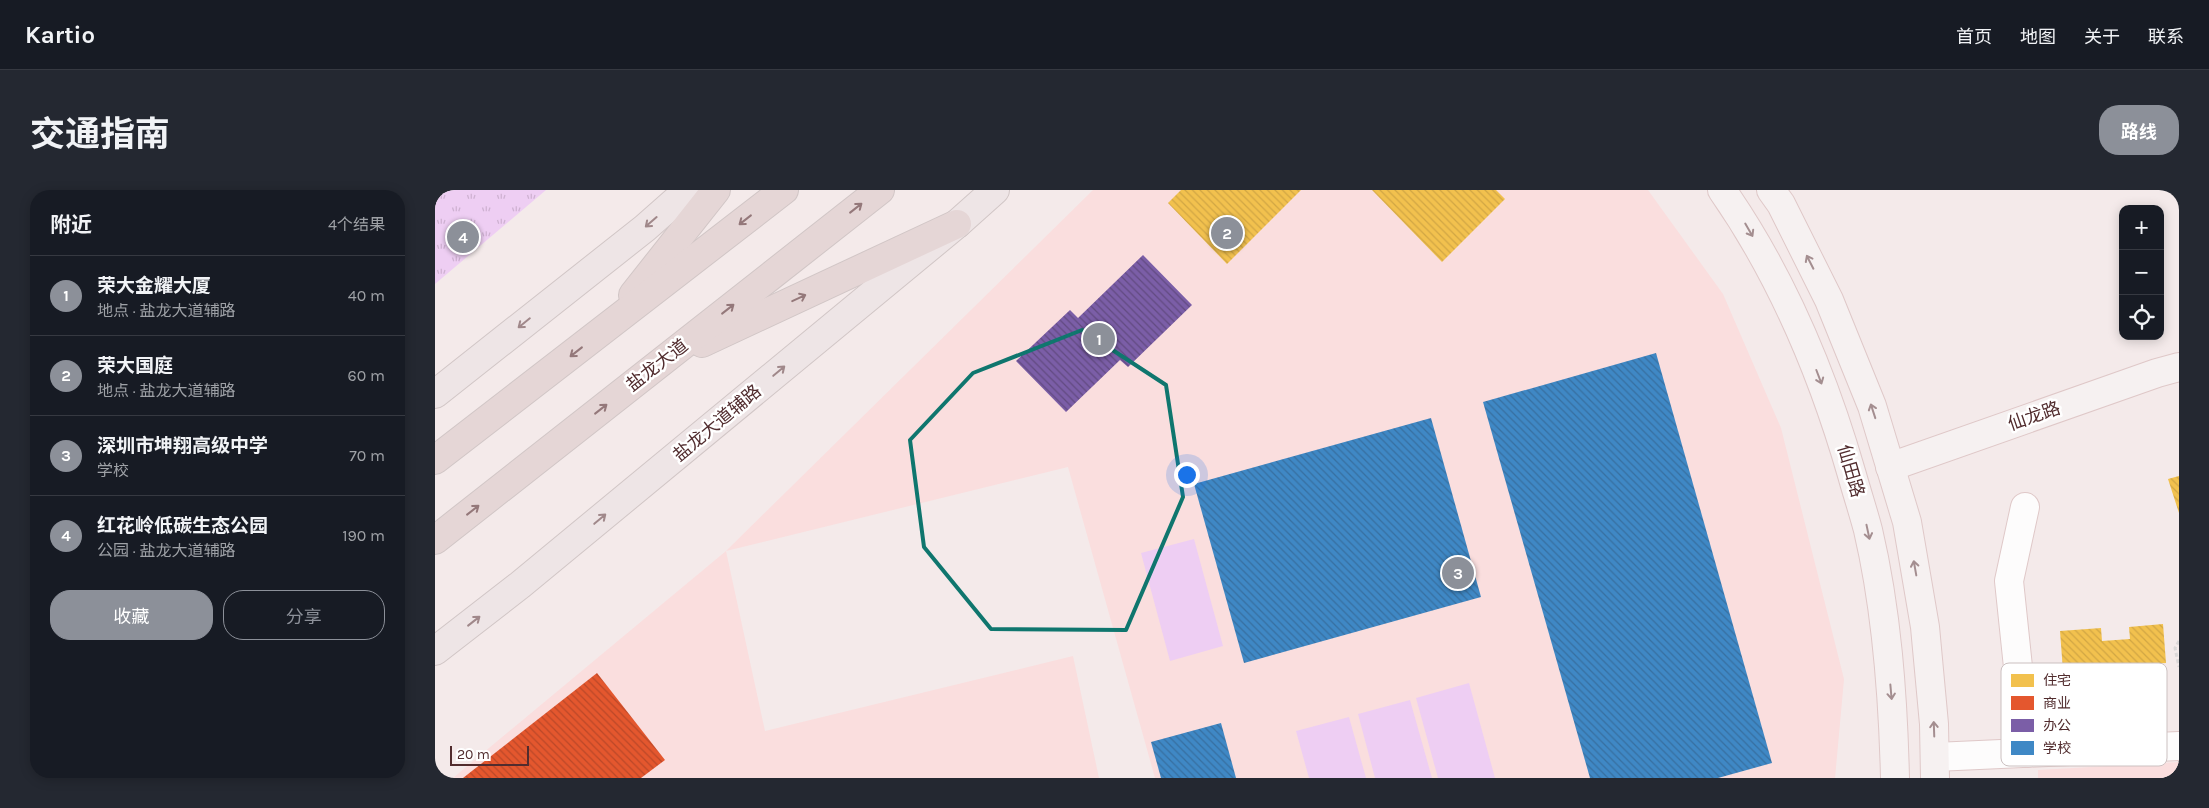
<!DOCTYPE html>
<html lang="zh">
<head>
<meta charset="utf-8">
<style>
  :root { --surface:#171b24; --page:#242831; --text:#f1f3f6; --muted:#9ea1a6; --line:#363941; --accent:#8c9099 }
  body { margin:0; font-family:Karla,"Noto Sans SC",sans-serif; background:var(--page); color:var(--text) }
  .controls { position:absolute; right:15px; top:15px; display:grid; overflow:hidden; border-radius:10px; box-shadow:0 2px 12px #0003 }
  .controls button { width:45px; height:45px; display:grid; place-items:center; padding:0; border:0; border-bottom:1px solid var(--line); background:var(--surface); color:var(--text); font:25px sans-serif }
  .scale { position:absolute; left:15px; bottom:12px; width:79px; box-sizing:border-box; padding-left:5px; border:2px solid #512c2e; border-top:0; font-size:14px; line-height:18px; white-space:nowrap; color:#512c2e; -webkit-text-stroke:4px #fff; paint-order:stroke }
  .you { position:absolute; left:751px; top:284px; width:18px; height:18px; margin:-12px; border:4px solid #fff; border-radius:50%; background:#1a73e8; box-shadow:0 0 0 8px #1a73e833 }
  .badge { display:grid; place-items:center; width:32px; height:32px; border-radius:50%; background:var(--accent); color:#fff; font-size:16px; font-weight:700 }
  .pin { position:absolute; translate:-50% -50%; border:2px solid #fff; box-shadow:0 1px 5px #0006 }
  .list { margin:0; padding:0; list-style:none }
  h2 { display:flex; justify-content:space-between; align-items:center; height:65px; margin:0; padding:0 20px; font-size:21px }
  h2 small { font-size:16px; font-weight:400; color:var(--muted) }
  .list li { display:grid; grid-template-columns:32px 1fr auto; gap:15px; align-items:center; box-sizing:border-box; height:80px; padding:0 20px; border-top:1px solid var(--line) }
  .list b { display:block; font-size:19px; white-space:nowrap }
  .list p { margin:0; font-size:16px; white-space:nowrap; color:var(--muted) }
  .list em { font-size:16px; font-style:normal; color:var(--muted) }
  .actions { display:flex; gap:10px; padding:15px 20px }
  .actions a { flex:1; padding:11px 0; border:1px solid var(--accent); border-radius:20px; text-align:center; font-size:18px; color:var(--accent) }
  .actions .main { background:var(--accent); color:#fff }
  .icon { flex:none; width:28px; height:28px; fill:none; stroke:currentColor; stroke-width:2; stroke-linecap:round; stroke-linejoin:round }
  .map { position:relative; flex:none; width:1744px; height:588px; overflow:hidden; border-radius:20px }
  header { display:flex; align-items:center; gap:30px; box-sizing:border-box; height:70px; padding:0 25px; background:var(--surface); border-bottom:1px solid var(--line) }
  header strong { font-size:24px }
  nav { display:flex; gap:28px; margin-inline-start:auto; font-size:18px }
  .intro { display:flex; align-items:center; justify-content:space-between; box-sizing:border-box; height:120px; padding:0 30px }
  h1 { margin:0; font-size:35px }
  .button { padding:12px 22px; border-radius:20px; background:var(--accent); color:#fff; font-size:18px; font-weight:700 }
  main { display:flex; gap:30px; padding:0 30px }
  aside { flex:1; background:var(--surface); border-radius:20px; box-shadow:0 2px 12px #0003 }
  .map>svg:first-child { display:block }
  .built { fill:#fadede }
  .grass { fill:#eecef3 }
  .park { fill:url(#park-tufts) }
  .homes { fill:url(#homes-back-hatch) }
  .shops { fill:url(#shops-back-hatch) }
  .offices { fill:url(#offices-back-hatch) }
  .schools { fill:url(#schools-back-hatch) }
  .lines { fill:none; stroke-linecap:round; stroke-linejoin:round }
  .street-casing { stroke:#dfc8c8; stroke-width:30 }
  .secondary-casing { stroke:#dfc8c8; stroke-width:30 }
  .primary-casing { stroke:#d1c6c6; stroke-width:30 }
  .highway-casing { stroke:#d1c6c6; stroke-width:30 }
  .path { stroke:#dcd8d8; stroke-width:3; stroke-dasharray:4 2.5; stroke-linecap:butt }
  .street { stroke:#fdfcfc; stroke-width:28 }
  .secondary { stroke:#f6f1f1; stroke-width:28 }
  .primary { stroke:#eee5e6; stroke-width:28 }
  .highway { stroke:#e5d6d6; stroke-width:28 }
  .oneway { stroke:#94787a }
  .oneway2 { stroke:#a0888a }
  .oneway3 { stroke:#a48e90 }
  .marked { fill:none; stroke:#0f766e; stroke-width:4; stroke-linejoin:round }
  .labels { text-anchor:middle; stroke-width:5; stroke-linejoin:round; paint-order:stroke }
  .street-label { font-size:18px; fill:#512c2e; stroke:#fff }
  .key { fill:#fff; stroke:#cbc0c0; stroke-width:1 }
  .key-label { font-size:14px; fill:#512c2e }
</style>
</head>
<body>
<header>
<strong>Kartio</strong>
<nav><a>首页</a><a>地图</a><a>关于</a><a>联系</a></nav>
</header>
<div class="intro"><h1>交通指南</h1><a class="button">路线</a></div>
<main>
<aside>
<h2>附近<small>4个结果</small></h2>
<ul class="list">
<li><span class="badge">1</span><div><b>荣大金耀大厦</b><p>地点 · 盐龙大道辅路</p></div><em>40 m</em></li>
<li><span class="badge">2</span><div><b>荣大国庭</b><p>地点 · 盐龙大道辅路</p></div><em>60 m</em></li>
<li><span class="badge">3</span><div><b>深圳市坤翔高级中学</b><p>学校</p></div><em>70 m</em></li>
<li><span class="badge">4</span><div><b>红花岭低碳生态公园</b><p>公园 · 盐龙大道辅路</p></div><em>190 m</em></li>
</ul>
<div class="actions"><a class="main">收藏</a><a>分享</a></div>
</aside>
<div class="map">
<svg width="1744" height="588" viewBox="0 0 1744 588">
  <defs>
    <pattern id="park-tufts" width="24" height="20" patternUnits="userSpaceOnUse" patternTransform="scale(1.25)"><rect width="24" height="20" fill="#eecef3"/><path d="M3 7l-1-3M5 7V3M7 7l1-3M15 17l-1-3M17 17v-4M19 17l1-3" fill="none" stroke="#ceb1d1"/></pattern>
    <pattern id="homes-back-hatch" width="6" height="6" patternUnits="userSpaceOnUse" patternTransform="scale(1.25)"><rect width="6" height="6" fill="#f2c14e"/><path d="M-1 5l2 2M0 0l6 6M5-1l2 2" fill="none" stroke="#d1a644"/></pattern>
    <pattern id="shops-back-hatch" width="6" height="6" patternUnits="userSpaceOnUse" patternTransform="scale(1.25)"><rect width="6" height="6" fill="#e4572e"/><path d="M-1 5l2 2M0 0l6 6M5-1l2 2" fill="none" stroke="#bb4828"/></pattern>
    <pattern id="offices-back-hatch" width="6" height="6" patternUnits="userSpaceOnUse" patternTransform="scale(1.25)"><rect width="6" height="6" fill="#7b5ea7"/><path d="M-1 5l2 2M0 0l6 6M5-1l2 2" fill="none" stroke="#624a81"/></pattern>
    <pattern id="schools-back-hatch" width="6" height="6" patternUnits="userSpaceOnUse" patternTransform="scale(1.25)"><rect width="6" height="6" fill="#3f88c5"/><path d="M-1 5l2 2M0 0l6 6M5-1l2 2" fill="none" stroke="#376fa0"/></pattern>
  </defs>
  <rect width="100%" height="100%" fill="#f4eaea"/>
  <!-- built -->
  <g class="built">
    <polygon points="658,0 1213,0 1288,104 1346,238 1409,489 1400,588 720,588 633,277 291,361 330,541 638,466 664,588 18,588 291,361"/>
    <polygon points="1744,572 1744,588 1603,588 1603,580"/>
  </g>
  <!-- grass -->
  <g class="grass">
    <polygon points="759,349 788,456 735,471 706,363"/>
    <polygon points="1034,493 1060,588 1003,588 981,508"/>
    <polygon points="975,510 997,588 940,588 923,524"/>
    <polygon points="914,527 931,588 874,588 861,541"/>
  </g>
  <!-- park -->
  <polygon class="park" points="0,0 111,0 0,94"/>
  <!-- homes -->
  <g class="homes">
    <polygon points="746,0 866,0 792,74 733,13"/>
    <polygon points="937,0 1061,0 1070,9 1007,72"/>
    <polygon points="1744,286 1744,323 1733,289"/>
    <polygon points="1728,434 1731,473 1699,475 1700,489 1704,488 1705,494 1714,494 1716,518 1708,519 1709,528 1656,532 1655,522 1651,523 1650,499 1661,498 1660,491 1665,491 1664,478 1628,481 1625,441 1666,438 1667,451 1695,449 1694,437"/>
  </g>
  <!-- shops -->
  <polygon class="shops" points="162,483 230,570 206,588 28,588"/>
  <!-- offices -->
  <polygon class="offices" points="708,65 757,115 693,177 685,170 631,222 581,171 635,120 643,128"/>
  <!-- schools -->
  <g class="schools">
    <polygon points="1221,163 1337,573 1283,588 1155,588 1048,212"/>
    <polygon points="996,228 1046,407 809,473 759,294"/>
    <polygon points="786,533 801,588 726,588 716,552"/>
  </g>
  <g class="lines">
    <!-- street casing -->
    <g class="street-casing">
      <g id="street">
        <polyline points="1590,317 1574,391 1592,563"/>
        <polyline points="1500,567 1744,556"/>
      </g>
    </g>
    <!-- secondary casing -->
    <g class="secondary-casing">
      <g id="secondary">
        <path d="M1287,0C1347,86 1388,184 1417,285C1422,303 1428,321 1433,340C1452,421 1458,505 1460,588"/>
        <polyline points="1336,0 1346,14 1394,110 1437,216 1472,332 1490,437 1499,534 1500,588"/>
        <polyline points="1455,277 1722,183 1744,177"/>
      </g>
    </g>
    <!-- primary casing -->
    <g class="primary-casing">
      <g id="primary">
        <polyline points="0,204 210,38 253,0"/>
        <polyline points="0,461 85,395 522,34 560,0"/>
      </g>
    </g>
    <!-- highway casing -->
    <g class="highway-casing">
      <g id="highway">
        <polyline points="198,105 281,0"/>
        <polyline points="267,153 522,34"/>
        <polyline points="0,270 349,0"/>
        <polyline points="0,350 445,0"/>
      </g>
    </g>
    <!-- path -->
    <polyline class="path" points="1744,451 1740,458 1744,477"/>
    <!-- street -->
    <use href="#street" class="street"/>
    <!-- secondary -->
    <use href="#secondary" class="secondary"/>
    <!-- primary -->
    <use href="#primary" class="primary"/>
    <!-- highway -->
    <use href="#highway" class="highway"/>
  </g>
  <!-- one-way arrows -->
  <defs><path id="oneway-shaft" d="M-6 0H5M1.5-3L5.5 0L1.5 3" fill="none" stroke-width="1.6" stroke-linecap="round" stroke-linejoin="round" transform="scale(1.25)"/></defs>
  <g class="oneway">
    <use href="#oneway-shaft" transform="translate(421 18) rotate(-38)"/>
    <use href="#oneway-shaft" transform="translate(310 30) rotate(142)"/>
    <use href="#oneway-shaft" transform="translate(364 108) rotate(-25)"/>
    <use href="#oneway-shaft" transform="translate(293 119) rotate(-38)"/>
    <use href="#oneway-shaft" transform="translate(141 162) rotate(142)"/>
    <use href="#oneway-shaft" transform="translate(166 219) rotate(-38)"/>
    <use href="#oneway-shaft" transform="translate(38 320) rotate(-38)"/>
  </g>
  <g class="oneway2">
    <use href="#oneway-shaft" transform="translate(216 32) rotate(139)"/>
    <use href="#oneway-shaft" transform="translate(89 133) rotate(141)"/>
    <use href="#oneway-shaft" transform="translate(344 181) rotate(-40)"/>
    <use href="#oneway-shaft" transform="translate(165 329) rotate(-40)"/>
    <use href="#oneway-shaft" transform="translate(39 431) rotate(-38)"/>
  </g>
  <g class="oneway3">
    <use href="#oneway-shaft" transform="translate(1314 40) rotate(60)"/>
    <use href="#oneway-shaft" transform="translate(1375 72) rotate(-117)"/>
    <use href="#oneway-shaft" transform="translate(1384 187) rotate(69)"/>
    <use href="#oneway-shaft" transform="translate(1438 221) rotate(-108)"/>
    <use href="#oneway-shaft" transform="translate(1433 342) rotate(78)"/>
    <use href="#oneway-shaft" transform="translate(1480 378) rotate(-100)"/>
    <use href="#oneway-shaft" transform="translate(1456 502) rotate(85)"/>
    <use href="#oneway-shaft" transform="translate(1499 539) rotate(-92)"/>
  </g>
  <!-- marked area -->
  <path class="marked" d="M647,140L731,195L748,307L691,440L556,439L489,357L475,250L538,183Z"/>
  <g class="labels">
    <!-- street labels -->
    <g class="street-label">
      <text transform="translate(222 175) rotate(-38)" y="6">盐龙大道</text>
      <text transform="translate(1599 226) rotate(-19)" y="6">仙龙路</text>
      <text transform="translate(282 233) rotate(-40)" y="6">盐龙大道辅路</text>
      <text transform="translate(1416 281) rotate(74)" y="6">仙田路</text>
    </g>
  </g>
  <!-- legend -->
  <rect x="1566" y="473" width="166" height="103" rx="8" class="key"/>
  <rect x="1576" y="484" width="23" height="13" fill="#f2c14e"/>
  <rect x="1576" y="506" width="23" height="14" fill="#e4572e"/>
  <rect x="1576" y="529" width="23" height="13" fill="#7b5ea7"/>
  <rect x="1576" y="551" width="23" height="14" fill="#3f88c5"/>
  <g class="key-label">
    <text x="1608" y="495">住宅</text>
    <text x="1608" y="518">商业</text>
    <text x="1608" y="540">办公</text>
    <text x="1608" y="563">学校</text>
  </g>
</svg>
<div class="controls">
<button>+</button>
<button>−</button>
<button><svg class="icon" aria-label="locate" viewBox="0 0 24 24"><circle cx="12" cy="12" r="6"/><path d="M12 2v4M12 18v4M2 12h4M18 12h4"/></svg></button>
</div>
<div class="scale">20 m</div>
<div class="you"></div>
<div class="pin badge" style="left:664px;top:149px">1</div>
<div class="pin badge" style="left:792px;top:43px">2</div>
<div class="pin badge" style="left:1023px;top:383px">3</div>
<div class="pin badge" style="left:28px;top:47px">4</div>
</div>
</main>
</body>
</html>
